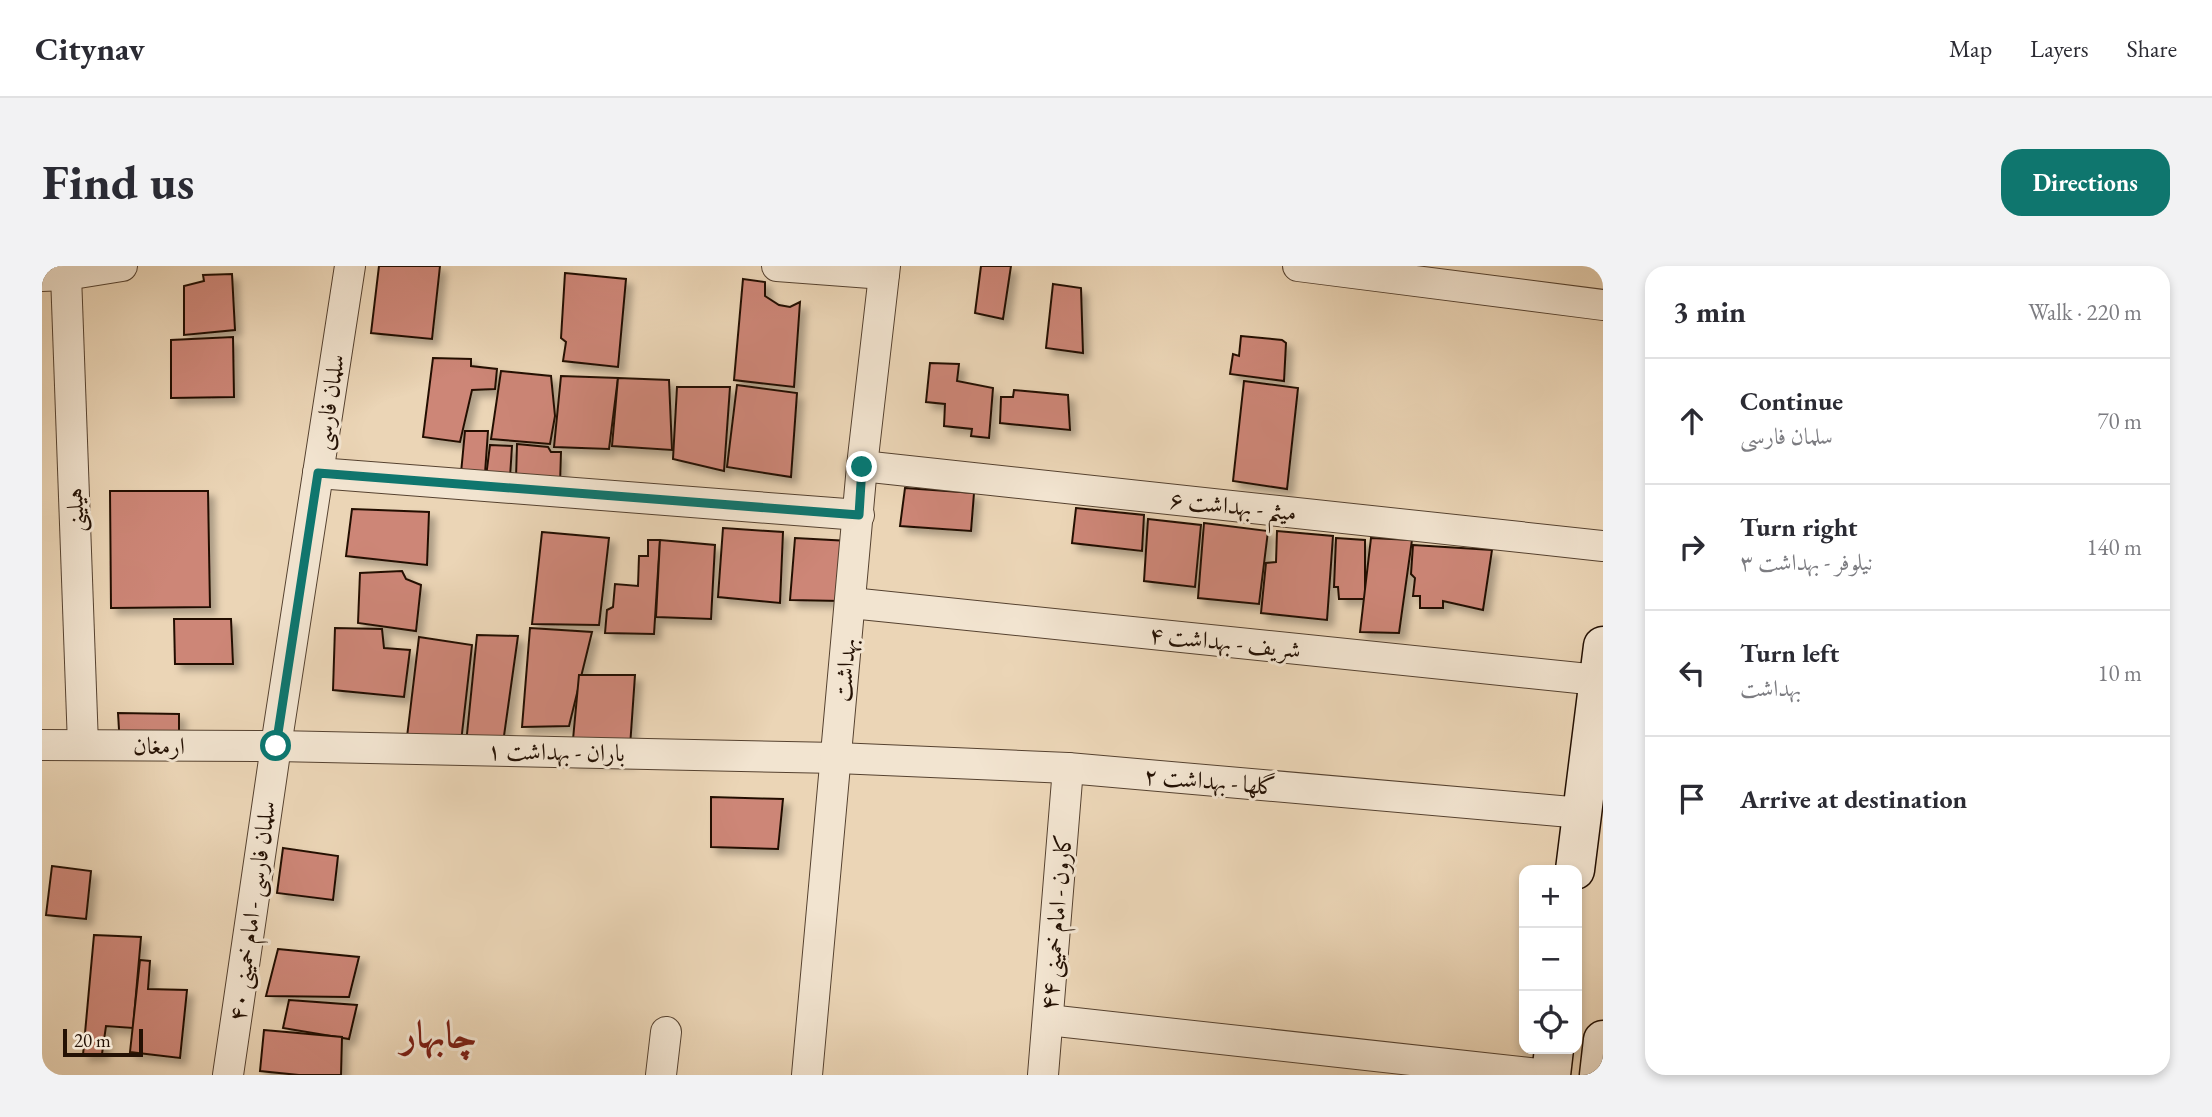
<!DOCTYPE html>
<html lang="en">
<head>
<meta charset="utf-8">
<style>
  :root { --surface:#fff; --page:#f2f2f3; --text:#2b2b33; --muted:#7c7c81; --line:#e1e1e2; --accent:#0f766e }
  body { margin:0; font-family:"EB Garamond",Amiri,serif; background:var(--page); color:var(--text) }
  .controls { position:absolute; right:21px; bottom:21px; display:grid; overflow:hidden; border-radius:14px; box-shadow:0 4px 10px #0003 }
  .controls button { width:63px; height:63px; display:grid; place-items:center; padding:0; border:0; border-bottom:2px solid var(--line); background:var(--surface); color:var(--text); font:35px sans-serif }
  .scale { position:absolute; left:21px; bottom:18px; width:80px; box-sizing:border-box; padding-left:7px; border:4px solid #241104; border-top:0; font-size:19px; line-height:24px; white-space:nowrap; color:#241104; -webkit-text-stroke:5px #f2e4d0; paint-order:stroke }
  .stop { position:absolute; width:21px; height:21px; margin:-16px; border:5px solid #0f766e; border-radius:50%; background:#fff }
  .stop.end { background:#0f766e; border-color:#fff; box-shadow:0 2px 7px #0008 }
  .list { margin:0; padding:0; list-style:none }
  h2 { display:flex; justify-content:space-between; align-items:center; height:91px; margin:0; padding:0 28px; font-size:30px }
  h2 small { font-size:23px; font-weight:400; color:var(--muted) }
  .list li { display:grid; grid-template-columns:46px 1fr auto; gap:21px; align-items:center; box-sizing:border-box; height:126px; padding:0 28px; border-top:2px solid var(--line) }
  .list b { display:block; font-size:26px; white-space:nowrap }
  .list p { margin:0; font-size:23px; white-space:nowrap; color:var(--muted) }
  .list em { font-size:23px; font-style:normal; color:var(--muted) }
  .icon { flex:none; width:38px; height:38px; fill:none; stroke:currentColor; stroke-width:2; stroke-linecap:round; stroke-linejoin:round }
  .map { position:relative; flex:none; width:1561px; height:809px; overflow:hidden; border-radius:21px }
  header { display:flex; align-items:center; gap:42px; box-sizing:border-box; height:98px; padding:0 35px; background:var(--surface); border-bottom:2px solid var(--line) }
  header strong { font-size:33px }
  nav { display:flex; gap:38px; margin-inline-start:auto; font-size:24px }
  .intro { display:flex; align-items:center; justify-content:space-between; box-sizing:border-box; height:168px; padding:0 42px }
  h1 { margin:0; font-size:49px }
  .button { padding:18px 32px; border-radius:21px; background:var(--accent); color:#fff; font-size:24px; font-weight:700 }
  main { display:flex; gap:42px; padding:0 42px }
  aside { flex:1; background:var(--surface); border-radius:21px; box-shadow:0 4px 10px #0003 }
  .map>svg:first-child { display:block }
  .building { fill:#cd8677; stroke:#241104; stroke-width:2; filter:url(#shadow) }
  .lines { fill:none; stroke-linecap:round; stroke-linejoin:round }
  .street-casing { stroke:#564230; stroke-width:32 }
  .secondary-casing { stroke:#241104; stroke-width:41 }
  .street { stroke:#f2e4d0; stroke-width:30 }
  .secondary { stroke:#f2e4d0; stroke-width:38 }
  .route { stroke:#0f766e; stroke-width:9 }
  .labels { text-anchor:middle; stroke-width:6; stroke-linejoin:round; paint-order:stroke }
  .street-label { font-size:24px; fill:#241104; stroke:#f2e4d0 }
  .town-label { font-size:38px; font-weight:bold; fill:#7a1f14; stroke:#f2e4d0 }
</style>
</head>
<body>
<header>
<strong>Citynav</strong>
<nav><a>Map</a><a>Layers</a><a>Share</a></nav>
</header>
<div class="intro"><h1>Find us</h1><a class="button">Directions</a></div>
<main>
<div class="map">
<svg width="1561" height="809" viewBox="0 0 1561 809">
  <defs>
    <filter id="shadow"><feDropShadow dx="6" dy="6" stdDeviation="3.5" flood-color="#0004"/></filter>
  </defs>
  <rect width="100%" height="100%" fill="#ebd5b6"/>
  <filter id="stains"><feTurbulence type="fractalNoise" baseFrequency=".00286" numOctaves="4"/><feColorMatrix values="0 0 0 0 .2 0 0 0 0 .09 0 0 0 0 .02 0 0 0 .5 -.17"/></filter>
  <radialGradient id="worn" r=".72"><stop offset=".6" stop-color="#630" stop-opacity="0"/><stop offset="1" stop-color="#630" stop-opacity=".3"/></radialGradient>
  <!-- building -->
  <g class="building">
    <polygon points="337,0 398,0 390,73 329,67"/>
    <polygon points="939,0 969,0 961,53 933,47"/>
    <polygon points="523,7 584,13 576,101 521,95 524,76 519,72"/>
    <polygon points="190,8 193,64 142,69 142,20 162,15 161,9"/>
    <polygon points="701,13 723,16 723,30 737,39 748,41 758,36 752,121 692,114"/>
    <polygon points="1011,18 1039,22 1041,87 1004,82"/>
    <polygon points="1199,70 1240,74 1244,77 1242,115 1188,108 1191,88 1197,90"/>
    <polygon points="191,71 192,131 129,132 129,74"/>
    <polygon points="391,92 429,93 429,100 455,103 453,123 430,124 418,176 381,171"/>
    <polygon points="888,97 917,98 915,115 951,122 947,172 929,170 930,163 902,160 903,138 884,136"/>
    <polygon points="459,105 509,110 513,150 508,178 449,173"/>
    <polygon points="519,110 576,112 567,183 512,181"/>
    <polygon points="576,112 627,114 630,184 570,180"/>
    <polygon points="1202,115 1256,122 1245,223 1191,215"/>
    <polygon points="695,119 755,127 749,211 685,201"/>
    <polygon points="635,121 688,121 682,205 631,193"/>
    <polygon points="972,124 1026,129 1028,164 958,157 959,131 971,131"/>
    <polygon points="423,165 446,165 443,207 419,207"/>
    <polygon points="475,178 506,181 509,186 519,186 518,218 474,212"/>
    <polygon points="448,179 470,180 468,211 444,211"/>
    <polygon points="863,222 932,227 929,265 858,260"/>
    <polygon points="68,225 166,225 168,341 69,342"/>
    <polygon points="1034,242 1102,249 1100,285 1030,277"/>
    <polygon points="310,243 387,246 385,299 304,290"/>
    <polygon points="1106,253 1159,259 1153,321 1102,315"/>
    <polygon points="1162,257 1226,265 1217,338 1156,332"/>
    <polygon points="681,262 741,266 738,337 676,331"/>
    <polygon points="1235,265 1291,270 1285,354 1219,347 1224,297 1234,296"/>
    <polygon points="500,266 567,272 557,359 490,358"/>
    <polygon points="753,272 807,275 799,335 748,334"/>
    <polygon points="1294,272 1323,274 1323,333 1297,333 1296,321 1292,321"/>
    <polygon points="1329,272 1370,274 1357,367 1318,366"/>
    <polygon points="606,274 618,274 612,368 563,367 565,344 571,341 573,318 596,320 597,290 606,290"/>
    <polygon points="618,274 673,279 669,353 614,351"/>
    <polygon points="1371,279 1450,284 1441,344 1401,335 1401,342 1378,342 1378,330 1371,330 1373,312 1369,308"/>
    <polygon points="360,305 364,313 379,319 374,365 316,357 318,307"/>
    <polygon points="132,353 189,353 191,398 133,398"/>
    <polygon points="293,362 340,363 342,382 368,384 362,431 291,424"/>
    <polygon points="488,362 550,366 527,460 480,461"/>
    <polygon points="435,369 476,370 461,477 424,478"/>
    <polygon points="377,371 430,379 419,476 365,471"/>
    <polygon points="537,409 593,409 587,495 529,495"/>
    <polygon points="76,447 137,448 137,478 78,480"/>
    <polygon points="669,531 741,533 736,583 669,581"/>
    <polygon points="241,582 296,590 291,634 235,627"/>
    <polygon points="10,600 49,605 44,653 4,649"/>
    <polygon points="52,669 99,671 91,762 64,760 60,788 41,789"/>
    <polygon points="236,683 317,691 307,731 224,730"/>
    <polygon points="98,694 108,695 106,723 145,724 138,792 88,786"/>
    <polygon points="247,734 315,739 307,773 241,762"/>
    <polygon points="222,764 300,771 299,809 257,809 218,805"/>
  </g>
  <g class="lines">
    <!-- street casing -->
    <g class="street-casing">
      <g id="street">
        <polyline points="735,0 842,8"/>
        <polyline points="1256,0 1561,39"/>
        <polyline points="24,9 41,479"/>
        <polyline points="0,10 24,9 80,0"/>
        <polyline points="820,200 1561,280"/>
        <polyline points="276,207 817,249"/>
        <polyline points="809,337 1556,414"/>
        <polyline points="0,479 234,480 795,492 1026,502 1540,547"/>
        <polyline points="1006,754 1505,809"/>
        <polyline points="186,809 234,480 308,0"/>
        <polyline points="619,809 624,766"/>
        <polyline points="765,809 820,200 843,0"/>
        <polyline points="1001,809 1026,502"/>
      </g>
    </g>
    <!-- secondary casing -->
    <g class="secondary-casing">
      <g id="secondary">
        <polyline points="1533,604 1561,380"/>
        <polyline points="1509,809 1512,783"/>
        <polyline points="1557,809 1561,774"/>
      </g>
    </g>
    <!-- street -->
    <use href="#street" class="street"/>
    <!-- secondary -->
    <use href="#secondary" class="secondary"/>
  </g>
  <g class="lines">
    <!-- route -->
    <polyline class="route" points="234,480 276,207 817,249 820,201"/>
  </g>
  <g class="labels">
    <!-- street labels -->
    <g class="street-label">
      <text transform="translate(287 136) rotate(-81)" y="8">سلمان فارسی</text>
      <text transform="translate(1191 240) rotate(6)" y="8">میثم - بهداشت ۶</text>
      <text transform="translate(33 244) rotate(-92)" y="8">هیلینی</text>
      <text transform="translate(1183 376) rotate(6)" y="8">شریف - بهداشت ۴</text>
      <text transform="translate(803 404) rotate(-85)" y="8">بهداشت</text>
      <text x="117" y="488">ارمغان</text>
      <text transform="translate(514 486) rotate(1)" y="8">باران - بهداشت ۱</text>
      <text transform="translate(1168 515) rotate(5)" y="8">گلها - بهداشت ۲</text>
      <text transform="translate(210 645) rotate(-82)" y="8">سلمان فارسی - امام خمینی ۴۰</text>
      <text transform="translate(1014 656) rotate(-85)" y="8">کارون - امام خمینی ۴۴</text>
    </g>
    <!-- town labels -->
    <g class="town-label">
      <text x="397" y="781">چابهار</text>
    </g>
  </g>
  <rect width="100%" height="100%" filter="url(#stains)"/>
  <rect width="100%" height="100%" fill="url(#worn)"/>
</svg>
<div class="controls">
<button>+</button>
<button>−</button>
<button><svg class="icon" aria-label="locate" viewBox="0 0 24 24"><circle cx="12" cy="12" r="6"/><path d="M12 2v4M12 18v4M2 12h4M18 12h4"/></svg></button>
</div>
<div class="scale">20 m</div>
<div class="stop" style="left:234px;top:480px"></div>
<div class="stop end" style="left:820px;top:201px"></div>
</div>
<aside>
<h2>3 min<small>Walk · 220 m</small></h2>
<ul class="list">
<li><svg class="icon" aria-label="ahead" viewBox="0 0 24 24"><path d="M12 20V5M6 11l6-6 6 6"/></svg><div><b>Continue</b><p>سلمان فارسی</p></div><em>70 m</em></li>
<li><svg class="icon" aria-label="right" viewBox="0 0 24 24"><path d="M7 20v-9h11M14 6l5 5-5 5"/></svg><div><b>Turn right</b><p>نیلوفر - بهداشت ۳</p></div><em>140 m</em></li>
<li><svg class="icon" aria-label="left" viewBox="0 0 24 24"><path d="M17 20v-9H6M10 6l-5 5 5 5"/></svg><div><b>Turn left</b><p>بهداشت</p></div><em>10 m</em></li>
<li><svg class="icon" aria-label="arrive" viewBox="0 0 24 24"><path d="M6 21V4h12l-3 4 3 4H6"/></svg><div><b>Arrive at destination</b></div></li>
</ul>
</aside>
</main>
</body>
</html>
